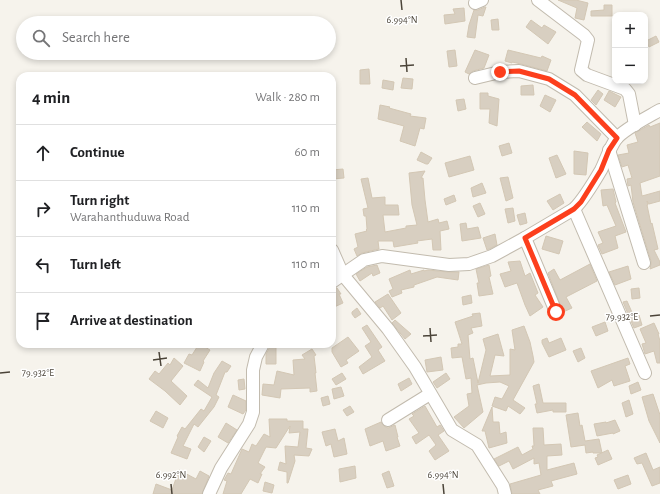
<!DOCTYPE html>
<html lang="en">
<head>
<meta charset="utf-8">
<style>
  :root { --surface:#fff; --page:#f2f2f2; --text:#202124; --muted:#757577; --line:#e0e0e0 }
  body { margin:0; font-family:"Alegreya Sans",sans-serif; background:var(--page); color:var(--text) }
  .controls { position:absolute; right:12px; top:12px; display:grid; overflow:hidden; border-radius:8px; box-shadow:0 2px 6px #0003 }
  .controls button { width:36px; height:36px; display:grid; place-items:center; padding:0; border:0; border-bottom:1px solid var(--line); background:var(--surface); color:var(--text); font:20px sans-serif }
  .stop { position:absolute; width:12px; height:12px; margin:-9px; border:3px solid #fc3f1d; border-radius:50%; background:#fff }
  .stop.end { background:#fc3f1d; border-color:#fff; box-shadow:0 1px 4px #0008 }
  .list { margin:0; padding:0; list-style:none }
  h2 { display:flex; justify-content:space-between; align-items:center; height:52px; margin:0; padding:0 16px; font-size:17px }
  h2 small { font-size:13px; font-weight:400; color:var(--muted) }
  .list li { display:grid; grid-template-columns:26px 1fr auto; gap:12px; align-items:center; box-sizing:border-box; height:56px; padding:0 16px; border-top:1px solid var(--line) }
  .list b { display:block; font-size:15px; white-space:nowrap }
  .list p { margin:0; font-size:13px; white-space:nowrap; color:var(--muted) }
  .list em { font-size:13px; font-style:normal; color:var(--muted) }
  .icon { flex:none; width:22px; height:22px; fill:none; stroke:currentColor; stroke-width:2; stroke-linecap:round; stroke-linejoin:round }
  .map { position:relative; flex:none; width:660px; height:494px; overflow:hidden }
  .search { position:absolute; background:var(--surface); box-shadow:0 2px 6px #0003; left:16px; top:16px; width:320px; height:44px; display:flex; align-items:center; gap:10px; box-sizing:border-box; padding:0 14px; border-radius:22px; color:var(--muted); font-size:15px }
  .panel { position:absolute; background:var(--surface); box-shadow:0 2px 6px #0003; left:16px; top:72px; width:320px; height:276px; border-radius:12px }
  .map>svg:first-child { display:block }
  .building { fill:#d8cfc1; stroke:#d3c7b4 }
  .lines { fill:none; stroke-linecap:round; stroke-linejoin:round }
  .minor-casing { stroke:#c2bbae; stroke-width:14 }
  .minor { stroke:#fff; stroke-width:12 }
  .route { stroke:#fc3f1d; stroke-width:5 }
  .ticks { fill:none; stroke:#4b4439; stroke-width:1.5 }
  .ticks-label { font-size:10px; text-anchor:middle; fill:#4b4439; stroke:#fff; stroke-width:3; stroke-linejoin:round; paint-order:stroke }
</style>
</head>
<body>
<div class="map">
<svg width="660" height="494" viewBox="0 0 660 494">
  <rect width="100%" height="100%" fill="#f6f3ec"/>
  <!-- building -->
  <g class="building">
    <polygon points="558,0 576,0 588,3 584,20 575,18 577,8"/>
    <polygon points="604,5 612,5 612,16 591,16 591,11 604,10"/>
    <polygon points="485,7 486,7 483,16 478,15 475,38 467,37 469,25 474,10 478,10"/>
    <polygon points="464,8 465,21 445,24 444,15 455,14 453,9"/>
    <polygon points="498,19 499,30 492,30 491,20"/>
    <polygon points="531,20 542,28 544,25 556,32 548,44 526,27"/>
    <polygon points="656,36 659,42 649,47 646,41"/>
    <polygon points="455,50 457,66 449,67 447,51"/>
    <polygon points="475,50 489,55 484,68 473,71 469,74 465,72"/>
    <polygon points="508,50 541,58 542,56 551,60 547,71 521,64 512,62 512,63 505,61"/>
    <polygon points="369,69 370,84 360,84 360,70"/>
    <polygon points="403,78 413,79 412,89 401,88"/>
    <polygon points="383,80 394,82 393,90 382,88"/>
    <polygon points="533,85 534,95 521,95 521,86"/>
    <polygon points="598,90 603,94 596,105 591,100"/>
    <polygon points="609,91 621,97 615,107 604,100"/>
    <polygon points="480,93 488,93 488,96 499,99 497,126 489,123 490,109 480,109"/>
    <polygon points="545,95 556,100 550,112 540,106"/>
    <polygon points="464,99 466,109 458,111 456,100"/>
    <polygon points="380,105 390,107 389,108 411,114 410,116 426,118 424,129 420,128 415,146 400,141 404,126 378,119"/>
    <polygon points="587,122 601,134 597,141 582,127"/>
    <polygon points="660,123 660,176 640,183 642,196 660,191 660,201 649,204 647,201 648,205 647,205 651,224 652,223 658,249 654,250 660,262 660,265 650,269 651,264 651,261 633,202 631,185 628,186 627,179 632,178 628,165 622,167 618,155 629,153 627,145 638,142 635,133 649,125 650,127"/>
    <polygon points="509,143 512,153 502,156 499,146"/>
    <polygon points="574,151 588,153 586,175 574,174"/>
    <polygon points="421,152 432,158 428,164 426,164 417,160"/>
    <polygon points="557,155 566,174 556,178 549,158"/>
    <polygon points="470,156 474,170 449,177 445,163"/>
    <polygon points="343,169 344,178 332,179 332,170"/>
    <polygon points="425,171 421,178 423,178 425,200 428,222 438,219 439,223 447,221 449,229 440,231 441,250 433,250 432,239 417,241 418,243 394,247 393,241 378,241 379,249 362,253 357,256 354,249 358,247 355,234 367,231 366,230 367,229 366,216 364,216 363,209 368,208 361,179 368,178 372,198 385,197 385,205 398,205 399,215 383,215 385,232 406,228 406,226 417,225 412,205 409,173"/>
    <polygon points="508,177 513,198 506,201 500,178"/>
    <polygon points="482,183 486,193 473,197 471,188"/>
    <polygon points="613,189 616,202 615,203 626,232 615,236 618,248 602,254 598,245 603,243 598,232 616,226 607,205 603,206 601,190"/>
    <polygon points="560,194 564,203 553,210 547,201"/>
    <polygon points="454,195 456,201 446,205 444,199"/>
    <polygon points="480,203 485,214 478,217 473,206"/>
    <polygon points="513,208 515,221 508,223 505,209"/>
    <polygon points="525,213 527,223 520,225 517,215"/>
    <polygon points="466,223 467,229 478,227 481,238 462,241 460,224"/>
    <polygon points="495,234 497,245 487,250 483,238"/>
    <polygon points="546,236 563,241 559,254 542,249"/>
    <polygon points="520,261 525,276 530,273 538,293 535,295 543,307 530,316 525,305 517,283 505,287 500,274 511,271 508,262"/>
    <polygon points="590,264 597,281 566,297 572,308 563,312 548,273 554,269 560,280"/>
    <polygon points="377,265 380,273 373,276 372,273 360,281 356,274 367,267"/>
    <polygon points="489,265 491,276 489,277 493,294 479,296 477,283 479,283 476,269"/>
    <polygon points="628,266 631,279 615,285 609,272"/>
    <polygon points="410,270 411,274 424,270 424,271 428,270 448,272 459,272 458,280 437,277 414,285 414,287 401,290 402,293 392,297 389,291 393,289 389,279"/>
    <polygon points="337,288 341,294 339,294 343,303 332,308 332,289"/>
    <polygon points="639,288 640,298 632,299 631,289"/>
    <polygon points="388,294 401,313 392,320 383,306 380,308 375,302"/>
    <polygon points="471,295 472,303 463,305 462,297"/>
    <polygon points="627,301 634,317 639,315 642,325 634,328 623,302"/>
    <polygon points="357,308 361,314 355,318 352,314 352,312"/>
    <polygon points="480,313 482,326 471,328 473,333 468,335 470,359 473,358 478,383 486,350 483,339 498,334 504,356 495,355 490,376 510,375 510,349 515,350 512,330 524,326 530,342 533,356 534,362 513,400 525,408 520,414 508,406 506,411 492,406 495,397 502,399 509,386 500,382 486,383 477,385 483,412 464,428 454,417 469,406 467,394 472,393 471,378 466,379 462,357 452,358 451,348 458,347 458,344 462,344 455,322 473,316 472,314"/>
    <polygon points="395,320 411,334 405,339 392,323"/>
    <polygon points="605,322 608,331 596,336 592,327"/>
    <polygon points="654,323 659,334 658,334 660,341 660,363 657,363 654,351 645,354 642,344 646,343 640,329"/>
    <polygon points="367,325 382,347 378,350 385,361 363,374 359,367 372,357 365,346 371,342 362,328"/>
    <polygon points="348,337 359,351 346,360 348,363 341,367 332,352 332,348"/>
    <polygon points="547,338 549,343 561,338 566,350 549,357 542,343 542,340"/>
    <polygon points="199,344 200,344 210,350 203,361 204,362 200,371 184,363 189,354 192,355"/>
    <polygon points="270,347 276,347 276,364 266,364 266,354"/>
    <polygon points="581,348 585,358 578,362 573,351"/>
    <polygon points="312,349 316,355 314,356 316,373 315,373 317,391 310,392 310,388 281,389 280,398 262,395 263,384 274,385 277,371 294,375 293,360 305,359 302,355"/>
    <polygon points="441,357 443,370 427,372 425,360"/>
    <polygon points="174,358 183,366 171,381 187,396 180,405 165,391 149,379 155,371 159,374 168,363 170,365"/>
    <polygon points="628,358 630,364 625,366 630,381 614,386 612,380 598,388 591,371"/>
    <polygon points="222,361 231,366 227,372 225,372 216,395 219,397 214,407 198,427 194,424 183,446 191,449 187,459 171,453 178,437 177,436 182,427 185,429 201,409 204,411 212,397 194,385 198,380 208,388 214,373"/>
    <polygon points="342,373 346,379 336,385 332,379"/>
    <polygon points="446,373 450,379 437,388 433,382"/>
    <polygon points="409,378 412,384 401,391 398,384"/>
    <polygon points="244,379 245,389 239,390 238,380"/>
    <polygon points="638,382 641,390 631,394 629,386"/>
    <polygon points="539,384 543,403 566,403 566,412 553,412 553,410 537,413 535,404 537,404 533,386"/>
    <polygon points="341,387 344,396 334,399 332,389"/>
    <polygon points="653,394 660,415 660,443 649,421 642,397"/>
    <polygon points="233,395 246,401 246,410 243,414 228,407"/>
    <polygon points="328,396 330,404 323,406 321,398"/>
    <polygon points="629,400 633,414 626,417 622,403"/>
    <polygon points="350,406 354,412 347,416 343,410"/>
    <polygon points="425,406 437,427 440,425 444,431 438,435 449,451 435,460 429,451 436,445 429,435 416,444 412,437 419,433 409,419 414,416 412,414"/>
    <polygon points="492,407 493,422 499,422 500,434 506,432 507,443 489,448 485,431 482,431"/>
    <polygon points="156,411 168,418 163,428 150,421"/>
    <polygon points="578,413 580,426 582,425 585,441 599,439 602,453 593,453 593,452 586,453 585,445 571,447 566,415"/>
    <polygon points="269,419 287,419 287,421 303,421 303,429 308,429 306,448 312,449 309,456 294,455 295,461 288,483 287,483 287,472 278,470 280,462 286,464 285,446 298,447 300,432 289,433 290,426 276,448 266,447 258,463 265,467 260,474 262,474 258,483 250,479 241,494 223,494 227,481 224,480 228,473 231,474 242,449 249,452 252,444 256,446 264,434 270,437"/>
    <polygon points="615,420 620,431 613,434 613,433 597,436 594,424 606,422 606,423"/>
    <polygon points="381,422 384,426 388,428 395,425 398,437 397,437 400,446 386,451 383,441 370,446 365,429"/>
    <polygon points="226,423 237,430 228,443 218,437"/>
    <polygon points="533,428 543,428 544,445 561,444 562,455 547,456 547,470 574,463 577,474 551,481 553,486 538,490 540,494 512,494 510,484 541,475 539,463 534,464 534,458 513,469 509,461 499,466 494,459 518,447 522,455 533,449 532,446 534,446"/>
    <polygon points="335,429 338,441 344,438 347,454 334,457 331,444 326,446 322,432"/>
    <polygon points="204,437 211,441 204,452 198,447"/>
    <polygon points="608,450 612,459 598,465 595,458 598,457 597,455"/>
    <polygon points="646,453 653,470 660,467 660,483 652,486 642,463 637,464 634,458"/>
    <polygon points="355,466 356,478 340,482 339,469"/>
    <polygon points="179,470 196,479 200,471 209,476 202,494 153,494 156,484 172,490"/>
    <polygon points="389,471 394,486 387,488 382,474"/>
    <polygon points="628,475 631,484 618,489 614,480"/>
    <polygon points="265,482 274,485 272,493 263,491"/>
  </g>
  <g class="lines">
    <!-- minor casing -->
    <g class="minor-casing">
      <g id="minor">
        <polyline points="538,0 584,35 588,40 581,70 587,75 625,89 629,94 635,125"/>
        <polyline points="475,3 482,0"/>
        <polyline points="475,78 500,72 519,71 549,79 575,95 617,138"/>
        <polyline points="609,150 644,263"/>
        <polyline points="574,209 645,373"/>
        <polyline points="525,238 556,312"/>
        <polyline points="332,250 343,275 388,329 415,367 452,430 477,445 503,486 505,494"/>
        <path d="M332,282L364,260L382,256L449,265L469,264L492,256L525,238L574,209C584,199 594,182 601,170C606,160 609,149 616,139C624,129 648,117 660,110"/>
        <polyline points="388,420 430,394"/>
        <polyline points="209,494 221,468 249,424 253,412 253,370 256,357 263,344"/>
      </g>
    </g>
    <!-- minor -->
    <use href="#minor" class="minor"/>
  </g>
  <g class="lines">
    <!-- route -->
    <polyline class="route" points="500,72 519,71 549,79 575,95 617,138 609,150 601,170 581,202 574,209 525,238 556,312"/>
  </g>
  <!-- ticks -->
  <path class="ticks" d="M401,0L402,10M406,58L407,72M400,66L414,65M650,316L660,315M430,328L431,342M423,336L437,335M159,352L161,366M153,360L167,358M0,373L10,372M171,484L172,494M443,484L444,494"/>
  <g class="ticks-label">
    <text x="402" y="23">6.994°N</text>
    <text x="622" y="320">79.932°E</text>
    <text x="38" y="376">79.932°E</text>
    <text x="171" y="478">6.992°N</text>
    <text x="443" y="478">6.994°N</text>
  </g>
</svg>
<div class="controls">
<button>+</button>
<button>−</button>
</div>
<div class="stop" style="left:556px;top:312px"></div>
<div class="stop end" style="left:500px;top:72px"></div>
<div class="search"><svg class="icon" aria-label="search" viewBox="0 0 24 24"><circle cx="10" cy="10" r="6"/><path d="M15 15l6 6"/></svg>Search here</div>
<section class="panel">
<h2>4 min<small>Walk · 280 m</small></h2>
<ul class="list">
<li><svg class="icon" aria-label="ahead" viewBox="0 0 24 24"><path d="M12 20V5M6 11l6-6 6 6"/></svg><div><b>Continue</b></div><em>60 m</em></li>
<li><svg class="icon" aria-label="right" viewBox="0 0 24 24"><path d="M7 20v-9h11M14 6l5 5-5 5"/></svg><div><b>Turn right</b><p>Warahanthuduwa Road</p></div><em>110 m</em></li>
<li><svg class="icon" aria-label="left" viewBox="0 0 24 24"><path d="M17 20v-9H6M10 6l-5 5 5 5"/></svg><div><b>Turn left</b></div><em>110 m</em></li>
<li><svg class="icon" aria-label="arrive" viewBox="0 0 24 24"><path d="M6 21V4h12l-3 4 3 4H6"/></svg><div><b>Arrive at destination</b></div></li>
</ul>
</section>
</div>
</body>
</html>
